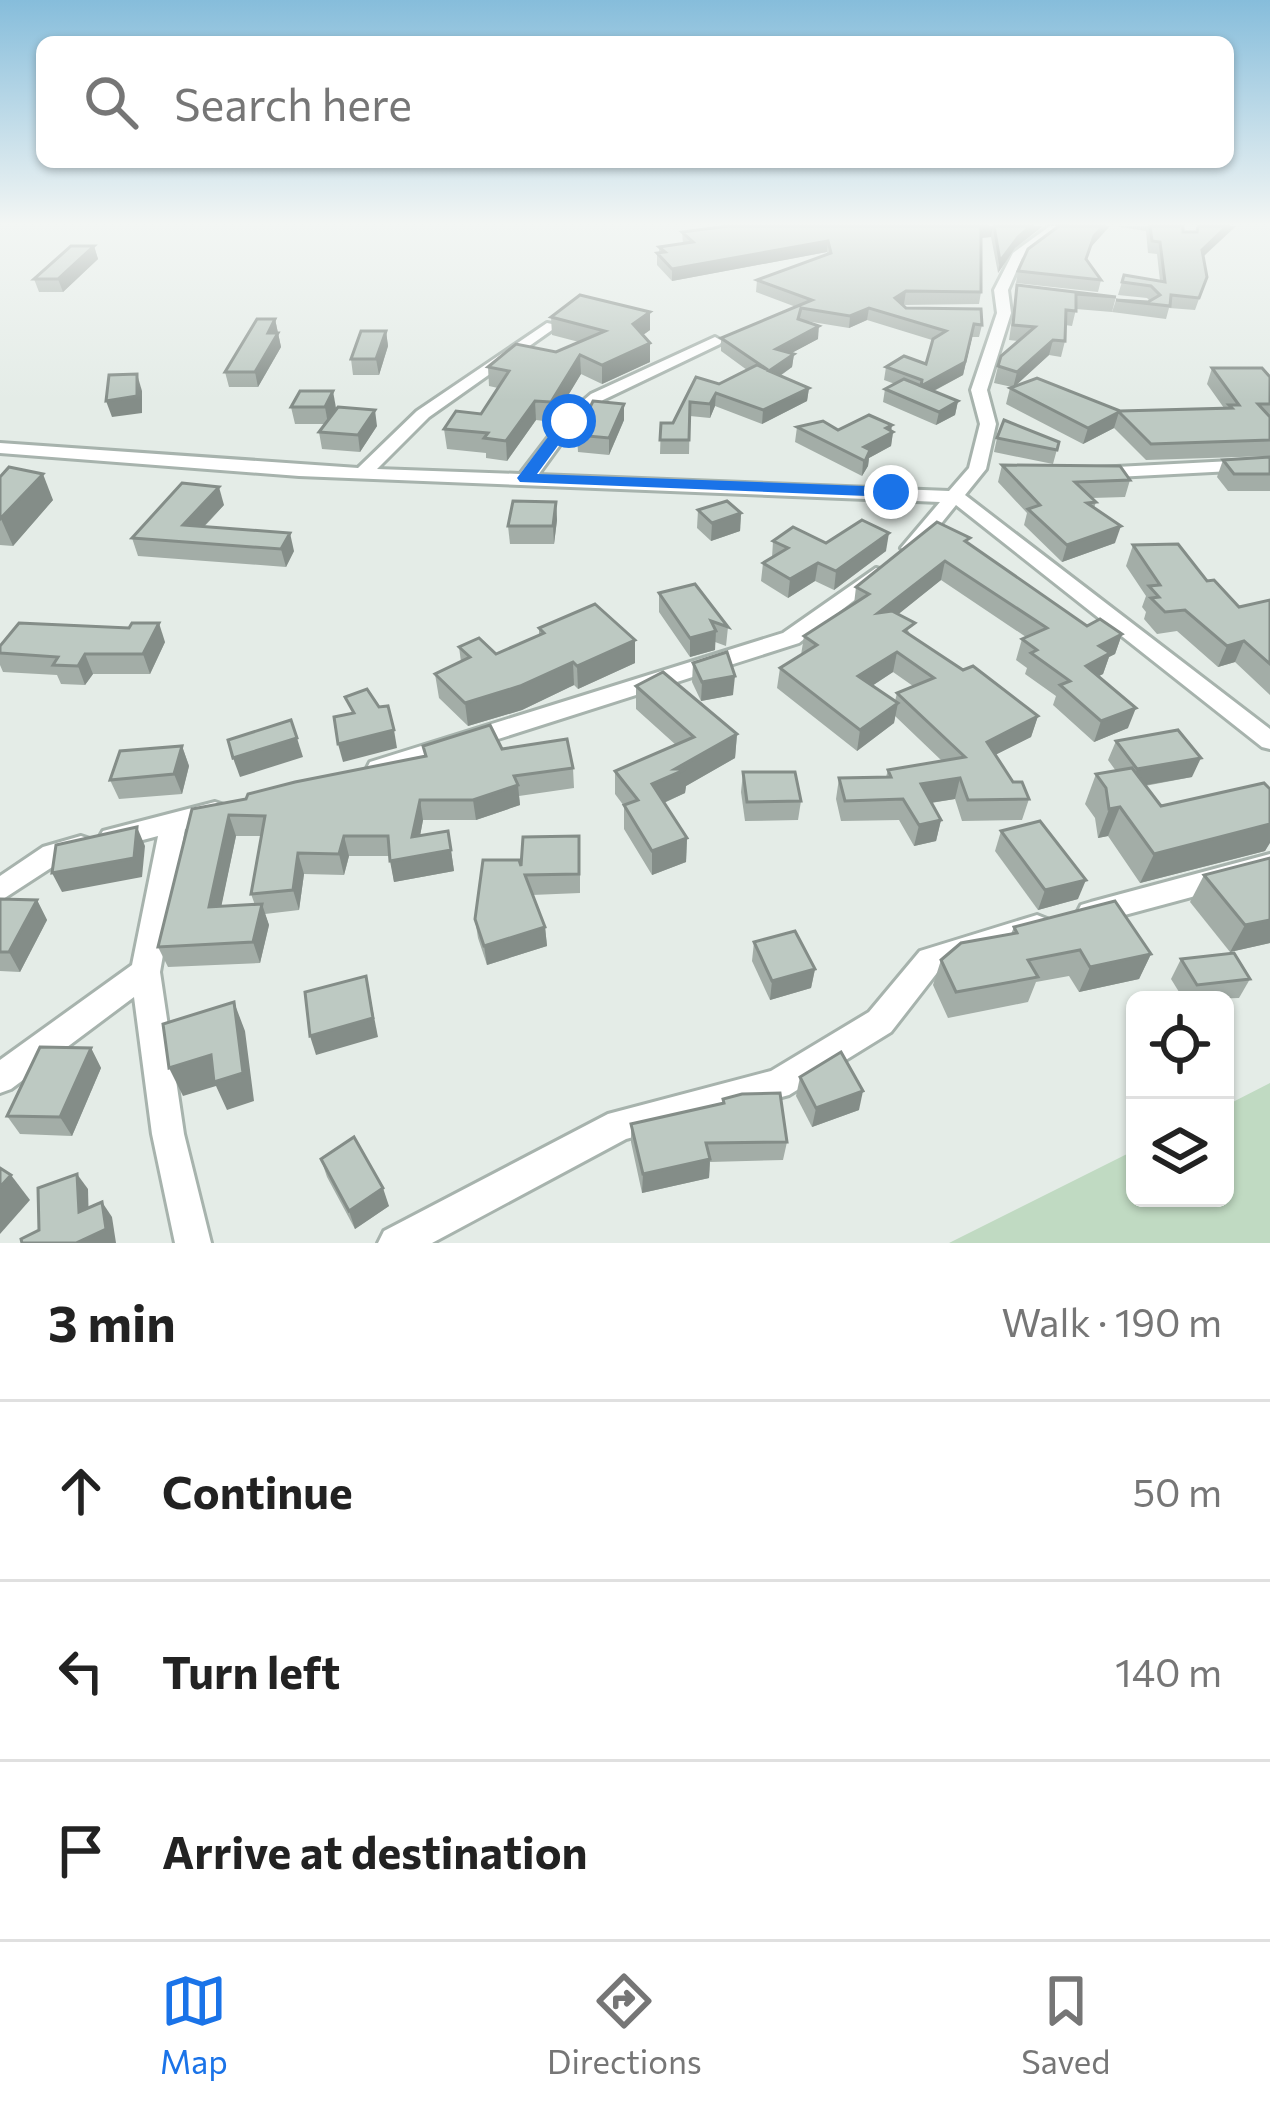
<!DOCTYPE html>
<html lang="en">
<head>
<meta charset="utf-8">
<style>
  :root { --surface:#fff; --page:#f2f2f2; --text:#222; --muted:#767676; --line:#e0e0e0; --accent:#1a73e8 }
  body { margin:0; font-family:Commissioner,sans-serif; background:var(--page); color:var(--text) }
  .controls { position:absolute; right:36px; bottom:36px; display:grid; overflow:hidden; border-radius:18px; box-shadow:0 3px 9px #0004 }
  .controls button { width:108px; height:108px; display:grid; place-items:center; padding:0; border:0; border-bottom:3px solid var(--line); background:var(--surface); color:var(--text); font:60px sans-serif }
  .stop { position:absolute; width:36px; height:36px; margin:-27px; border:9px solid #1a73e8; border-radius:50%; background:#fff }
  .stop.end { background:#1a73e8; border-color:#fff; box-shadow:0 3px 12px #0008 }
  .list { margin:0; padding:0; list-style:none }
  h2 { display:flex; justify-content:space-between; align-items:center; height:156px; margin:0; padding:0 48px; font-size:51px }
  h2 small { font-size:39px; font-weight:400; color:var(--muted) }
  .list li { display:grid; grid-template-columns:78px 1fr auto; gap:36px; align-items:center; box-sizing:border-box; height:180px; padding:0 48px; border-top:3px solid var(--line) }
  .list b { display:block; font-size:45px; white-space:nowrap }
  .list em { font-size:39px; font-style:normal; color:var(--muted) }
  .icon { flex:none; width:66px; height:66px; fill:none; stroke:currentColor; stroke-width:2; stroke-linecap:round; stroke-linejoin:round }
  .map { position:relative; flex:none; width:1270px; height:1243px; overflow:hidden }
  .search { position:absolute; background:var(--surface); box-shadow:0 3px 9px #0004; left:36px; right:36px; top:36px; height:132px; display:flex; align-items:center; gap:30px; box-sizing:border-box; padding:0 42px; border-radius:18px; color:var(--muted); font-size:45px }
  .sheet { height:696px; background:var(--surface) }
  nav { display:flex; justify-content:space-around; align-items:center; box-sizing:border-box; height:168px; border-top:3px solid var(--line); background:var(--surface); font-size:33px; color:var(--muted) }
  nav a { display:grid; justify-items:center; gap:6px }
  nav .on { color:var(--accent) }
  .map>svg:first-child { display:block }
  .green { fill:#c0dac2 }
  .lines { fill:none; stroke-linecap:round; stroke-linejoin:round }
  .minor-casing { stroke:#a7b3ad; stroke-width:6 }
  .minor { fill:#fff; fill-rule:evenodd }
  .wall { fill:#a3ada7; fill-rule:evenodd }
  .shaded-wall { fill:#848d88 }
  .building { fill:#bdc9c2; stroke:#848d88; stroke-width:3 }
  .route { fill:#1a73e8 }
</style>
</head>
<body>
<div class="map">
<svg width="1270" height="1243" viewBox="0 0 1270 1243">
  <rect width="100%" height="100%" fill="#e4ece7"/>
  <!-- green -->
  <polygon class="green" points="1270,1083 1270,1243 949,1243 1135,1150 1135,1198 1225,1198 1225,1106"/>
  <g class="lines">
    <!-- minor casing -->
    <g class="minor-casing">
      <g id="minor">
        <polygon points="1050,226 1064,226 1022,258 1008,290 1011,313 987,390 996,424 986,469 965,495 1270,729 1270,749 1262,747 956,505 918,552 911,554 901,548 940,502 299,476 0,453 0,443 358,468 417,411 547,323 552,324 552,330 429,417 377,469 520,474 563,418 591,394 715,337 722,341 720,344 603,400 575,424 538,475 949,491 969,468 980,424 971,390 997,313 994,290 1013,253"/>
        <polygon points="1270,459 1270,469 1097,478 1088,473 1097,468"/>
        <polygon points="876,568 883,570 886,574 883,578 799,643 379,777 370,774 367,768 370,762 783,633"/>
        <polygon points="215,802 224,805 228,812 224,819 185,829 160,972 184,1134 211,1243 175,1243 152,1134 134,997 11,1089 0,1093 0,1060 132,965 158,836 112,848 103,845 99,838 103,831"/>
        <polygon points="81,836 90,839 94,846 90,853 60,862 0,901 0,876 43,847"/>
        <polygon points="1270,854 1270,876 1091,924 1081,921 1077,913 1081,905 1091,902"/>
        <polygon points="1037,915 1047,919 1051,927 1047,935 940,969 891,1032 789,1095 626,1139 432,1243 378,1243 384,1231 608,1114 771,1071 869,1012 920,951"/>
      </g>
    </g>
    <!-- minor -->
    <use href="#minor" class="minor"/>
  </g>
  <!-- wall -->
  <g class="wall">
    <polygon points="728,226 1043,226 1015,248 998,273 991,237 981,238 981,292 979,304 902,305 906,308 982,325 979,337 972,337 963,375 934,391 958,401 955,415 936,425 883,402 885,389 895,384 884,380 886,367 926,364 932,340 867,320 849,328 806,321 818,339 791,353 794,354 792,367 780,376 809,388 807,401 762,424 715,406 710,418 690,416 689,454 660,454 661,423 673,423 696,377 719,384 747,370 721,351 721,338 796,307 756,292 757,280 827,254 827,252 672,281 657,265 657,253 659,253 659,247 683,244 682,232"/>
    <polygon points="1114,226 1183,226 1183,232 1196,232 1197,226 1236,226 1203,257 1207,277 1195,310 1169,308 1166,319 1112,312 1116,300 1150,301 1147,298 1118,295 1124,275 1160,281 1157,254 1148,253 1146,231"/>
    <polygon points="94,246 98,259 63,292 39,292 34,279"/>
    <polygon points="1091,247 1086,260 1101,280 1098,292 1016,283 1018,271"/>
    <polygon points="1017,285 1116,297 1112,312 1076,309 1072,326 1065,325 1065,341 1061,357 1049,355 1015,386 1120,411 1224,408 1207,384 1212,368 1270,377 1270,456 1146,460 1114,428 1083,444 1006,404 1010,388 1012,387 994,383 998,366 1018,341 1009,340"/>
    <polygon points="650,312 650,330 643,335 650,362 602,384 581,374 552,422 536,420 507,461 486,458 486,453 447,449 444,429 481,414 498,388 489,386 488,367 556,352 579,342 552,335 551,317"/>
    <polygon points="275,319 281,347 258,387 229,387 225,372"/>
    <polygon points="386,331 388,346 379,375 353,375 351,359"/>
    <polygon points="624,404 624,420 609,455 578,452 577,435"/>
    <polygon points="291,407 336,408 377,426 360,452 322,449 319,432 325,424 295,424"/>
    <polygon points="797,427 838,430 893,432 891,446 869,458 868,466 862,476 795,442"/>
    <polygon points="997,438 1059,442 1053,464 994,452"/>
    <polygon points="1270,457 1270,491 1228,491 1217,477 1223,460"/>
    <polygon points="1002,465 1130,480 1125,497 1092,498 1096,502 1094,508 1115,543 1062,562 1024,525 1027,513 998,482"/>
    <polygon points="0,477 53,500 13,546 0,545"/>
    <polygon points="556,502 557,520 554,544 510,544 508,526"/>
    <polygon points="224,505 204,527 294,551 286,567 138,556 132,538"/>
    <polygon points="698,510 741,513 740,531 711,541 697,528"/>
    <polygon points="773,541 826,543 886,551 834,590 815,581 788,598 761,581 763,563 772,558"/>
    <path d="M969,544L1087,626L1122,634L1115,654L1109,657L1103,674L1099,676L1128,728L1094,742L1053,705L1056,696L1025,674L1027,668L1016,660L1022,639L1026,637L941,580L898,614L912,637L1038,716L1031,737L995,755L1013,782L1029,799L1022,820L962,821L955,799L931,803L941,820L936,841L914,846L899,820L841,821L836,799L839,778L886,777L888,770L942,761L895,716L894,723L857,751L777,688L780,668L801,655L804,636L854,604L856,587ZM893,672L913,686L897,693L895,701L872,686Z"/>
    <polygon points="1133,545 1207,581 1239,607 1270,600 1270,695 1235,662 1218,667 1177,631 1157,634 1144,619 1146,612 1142,607 1146,596 1126,566"/>
    <polygon points="659,593 728,627 726,646 715,642 715,650 690,657 659,612"/>
    <polygon points="539,628 635,663 578,689 574,685 522,710 468,726 439,698 435,674 461,662 459,647 496,654 539,635"/>
    <polygon points="165,642 150,674 93,674 85,685 61,684 57,675 3,672 0,665 0,646"/>
    <polygon points="693,663 733,695 701,701 692,682"/>
    <polygon points="636,686 737,734 735,758 686,786 685,793 664,803 687,838 686,862 652,875 624,829 624,806 615,794 615,771 676,745 636,709"/>
    <polygon points="1116,741 1192,777 1145,786 1161,806 1269,843 1265,851 1140,883 1108,836 1098,838 1095,818 1085,804 1096,774 1116,771 1108,760"/>
    <polygon points="182,746 189,766 182,794 119,799 110,780"/>
    <path d="M423,746L502,749L573,768L574,788L519,796L520,805L476,820H423L420,836L448,831L454,871L394,882L390,856H349L344,875L304,874L299,910L265,914L269,925L260,963L168,967L158,947L192,809L246,799L425,756ZM236,836H261L251,894L255,905L221,906Z"/>
    <polygon points="743,772 801,801 798,820 745,821 741,792"/>
    <polygon points="1001,831 1078,899 1038,910 995,851"/>
    <polygon points="580,855 580,893 532,895 545,927 547,946 487,965 478,938 475,919 521,866"/>
    <polygon points="1270,858 1270,943 1230,952 1190,902 1204,875"/>
    <polygon points="0,899 37,900 47,920 20,972 0,971"/>
    <polygon points="1014,927 1151,954 1139,979 1079,992 1069,976 1036,982 1028,1002 948,1018 933,985 941,960 1011,934"/>
    <polygon points="754,942 815,969 811,988 770,1000 752,961"/>
    <polygon points="1181,959 1250,979 1239,998 1184,1000 1171,979"/>
    <polygon points="91,1048 101,1068 72,1136 20,1134 7,1116"/>
    <polygon points="800,1077 859,1110 812,1127 796,1096"/>
    <polygon points="631,1124 787,1142 783,1160 710,1162 709,1178 642,1193 631,1142"/>
    <polygon points="321,1159 389,1206 355,1229 327,1177"/>
  </g>
  <!-- shaded-wall -->
  <g class="shaded-wall">
    <polygon points="993,226 991,237 979,238 981,227"/>
    <polygon points="1031,226 1043,226 1015,248 998,273 1000,261 1018,237"/>
    <polygon points="1103,226 1110,226 1091,247 1083,271 1094,236"/>
    <polygon points="1227,226 1236,226 1198,261 1202,250"/>
    <polygon points="828,241 827,252 672,281 672,269"/>
    <polygon points="94,246 98,259 63,292 58,279"/>
    <polygon points="906,291 904,304 893,310 895,298"/>
    <polygon points="869,308 867,320 849,328 850,316"/>
    <polygon points="650,312 650,330 633,342 633,324"/>
    <polygon points="275,319 281,347 258,387 255,372 268,333"/>
    <polygon points="819,326 818,339 775,362 776,349"/>
    <polygon points="386,331 388,346 379,375 376,359"/>
    <polygon points="972,337 963,375 918,399 921,386"/>
    <polygon points="1053,340 1049,355 1013,388 1017,372"/>
    <polygon points="650,343 650,362 602,384 602,365"/>
    <polygon points="794,354 792,367 768,384 769,371"/>
    <polygon points="580,355 581,374 552,422 551,402"/>
    <polygon points="137,374 142,391 142,413 112,417 106,401"/>
    <polygon points="809,388 807,401 762,424 763,410"/>
    <polygon points="333,391 336,408 328,424 325,407"/>
    <polygon points="716,393 715,406 710,418 710,404"/>
    <polygon points="535,401 536,420 507,461 506,441"/>
    <polygon points="958,401 955,415 936,425 939,412"/>
    <polygon points="624,404 624,420 609,455 609,438"/>
    <polygon points="375,410 377,426 360,452 358,435"/>
    <polygon points="1119,412 1114,428 1083,444 1088,428"/>
    <polygon points="892,425 891,433 893,432 891,446 869,458 868,466 862,476 864,447"/>
    <polygon points="43,474 53,500 13,546 1,519"/>
    <polygon points="219,487 224,505 188,543 183,525"/>
    <polygon points="556,502 557,520 554,544 553,526"/>
    <polygon points="741,513 740,531 711,541 712,523"/>
    <polygon points="1121,526 1115,543 1062,562 1067,545"/>
    <polygon points="290,533 294,551 286,567 281,549"/>
    <polygon points="889,533 886,551 834,590 836,571"/>
    <polygon points="945,561 941,580 875,633 878,613"/>
    <polygon points="818,563 815,581 788,598 790,579"/>
    <polygon points="159,623 165,642 150,674 143,654"/>
    <polygon points="716,631 715,650 690,657 690,638"/>
    <polygon points="1122,634 1115,654 1109,657 1103,674 1079,686 1086,666 1099,646"/>
    <polygon points="635,640 635,663 578,689 577,666"/>
    <polygon points="1244,641 1235,662 1218,667 1227,646"/>
    <polygon points="897,652 893,672 855,697 858,676"/>
    <polygon points="85,654 93,674 85,685 78,666"/>
    <polygon points="573,662 574,685 522,710 468,726 465,703"/>
    <polygon points="735,676 733,695 701,701 702,682"/>
    <polygon points="898,703 894,723 857,751 860,730"/>
    <polygon points="1136,708 1128,728 1094,742 1101,721"/>
    <polygon points="1038,716 1031,737 981,762 987,742"/>
    <polygon points="394,730 397,748 343,762 338,744"/>
    <polygon points="737,734 735,758 686,786 685,793 652,808 652,784"/>
    <polygon points="297,738 303,757 240,777 233,758"/>
    <polygon points="182,746 189,766 182,794 174,774"/>
    <polygon points="1201,758 1192,777 1129,788 1137,769"/>
    <polygon points="960,778 955,799 916,805 921,784"/>
    <polygon points="518,785 520,805 476,820 473,800"/>
    <polygon points="420,800 423,820 416,857 451,850 454,871 394,882 390,861 412,837"/>
    <polygon points="1120,807 1108,836 1098,838 1109,809"/>
    <polygon points="229,815 236,836 217,927 209,907"/>
    <polygon points="941,820 936,841 914,846 919,825"/>
    <polygon points="1270,824 1270,843 1265,851 1140,883 1154,854"/>
    <polygon points="137,827 145,846 142,877 62,892 52,873"/>
    <polygon points="344,836 349,856 344,875 339,854"/>
    <polygon points="687,838 686,862 652,875 652,851"/>
    <polygon points="298,853 304,874 299,910 293,890"/>
    <polygon points="1086,880 1078,899 1038,910 1045,890"/>
    <polygon points="37,900 47,920 20,972 9,952"/>
    <polygon points="262,904 269,925 260,963 253,942"/>
    <polygon points="1270,920 1270,943 1230,952 1245,925"/>
    <polygon points="545,927 547,946 487,965 484,946"/>
    <polygon points="1151,954 1139,979 1079,992 1090,967"/>
    <polygon points="815,969 811,988 770,1000 772,981"/>
    <polygon points="366,976 378,1037 316,1055 310,1036"/>
    <polygon points="234,1002 245,1031 254,1101 227,1110 216,1086 183,1096 169,1068"/>
    <polygon points="91,1048 101,1068 72,1136 60,1117"/>
    <polygon points="863,1091 859,1110 812,1127 816,1108"/>
    <polygon points="710,1159 709,1178 642,1193 643,1174"/>
    <polygon points="77,1174 88,1189 89,1228 79,1212"/>
    <polygon points="11,1175 30,1200 0,1234 0,1187"/>
    <polygon points="383,1188 389,1206 355,1229 349,1211"/>
    <polygon points="102,1202 112,1217 116,1243 76,1243"/>
  </g>
  <!-- building -->
  <g class="building">
    <polygon points="728,226 989,226 981,227 981,292 906,291 895,298 906,308 981,309 982,325 974,324 965,362 921,386 958,401 939,412 885,389 904,379 921,386 922,380 886,367 904,356 926,364 933,339 946,331 869,308 850,316 801,308 798,319 819,326 776,349 794,354 769,371 809,388 763,410 716,393 710,404 690,402 689,440 660,440 661,423 673,423 696,377 719,384 757,365 768,370 721,338 812,300 757,280 831,253 828,241 672,269 657,253 665,252 659,247 693,242 682,232"/>
    <polygon points="994,226 1031,226 1018,237 1000,261"/>
    <polygon points="1059,226 1103,226 1094,236 1086,259 1101,280 1018,271 1028,249"/>
    <polygon points="1150,226 1183,226 1183,232 1197,232 1198,226 1227,226 1202,250 1207,277 1199,298 1171,295 1170,306 1116,300 1148,302 1160,295 1151,286 1122,282 1124,275 1165,282 1160,242 1152,241"/>
    <polygon points="71,246 94,246 58,279 34,279"/>
    <polygon points="1017,285 1116,297 1076,294 1076,311 1066,310 1065,341 1053,340 1017,372 998,366 1001,356 1035,327 1013,325"/>
    <polygon points="580,295 650,312 633,324 650,343 602,365 580,355 551,402 535,401 506,441 484,438 488,433 444,429 456,411 481,414 509,371 488,367 516,344 556,352 605,331 551,317"/>
    <polygon points="257,319 275,319 268,333 278,333 255,372 225,372"/>
    <polygon points="361,331 386,331 376,359 351,359"/>
    <polygon points="1212,368 1262,368 1270,377 1270,404 1258,404 1270,417 1270,440 1151,444 1119,412 1088,428 1010,388 1037,378 1120,411 1232,408 1229,405 1239,405"/>
    <polygon points="137,374 137,396 106,401 109,375"/>
    <polygon points="300,391 333,391 325,407 291,407"/>
    <polygon points="593,401 624,404 609,438 577,435"/>
    <polygon points="338,407 375,410 358,435 319,432"/>
    <polygon points="869,415 892,425 886,428 893,432 864,447 870,450 865,461 797,427 823,421 838,430"/>
    <polygon points="1004,420 1059,442 1057,450 997,438"/>
    <polygon points="1270,457 1270,474 1234,474 1223,460"/>
    <polygon points="1002,465 1120,466 1130,480 1075,482 1096,502 1087,503 1121,526 1067,545 1028,509 1040,505"/>
    <polygon points="9,467 43,474 0,519 0,477"/>
    <polygon points="182,483 219,487 183,525 290,533 281,549 132,538"/>
    <polygon points="513,501 556,502 553,526 508,526"/>
    <polygon points="727,501 741,513 712,523 698,510"/>
    <polygon points="862,520 889,533 836,571 818,563 790,579 763,563 788,548 773,541 793,527 826,543"/>
    <polygon points="937,522 970,538 965,541 1087,626 1100,619 1122,634 1099,646 1110,653 1086,666 1136,708 1101,721 1060,685 1070,681 1031,653 1037,650 1022,639 1047,628 945,561 878,613 892,611 915,623 904,631 963,670 973,666 1038,716 987,742 1013,782 1022,782 1029,799 968,800 960,778 921,784 941,820 919,825 903,799 845,801 839,778 891,777 888,770 965,757 897,693 934,678 897,652 858,676 898,703 860,730 780,668 817,645 804,636 869,594 856,587"/>
    <polygon points="1178,544 1207,581 1214,580 1239,607 1270,600 1270,664 1244,641 1227,646 1185,610 1165,612 1151,598 1159,597 1149,586 1160,585 1133,545"/>
    <polygon points="695,584 728,627 711,621 716,631 690,638 659,593"/>
    <polygon points="595,604 635,640 577,666 573,662 520,686 465,703 435,674 470,657 459,647 479,638 496,654 544,633 539,628"/>
    <polygon points="19,623 129,628 132,623 159,623 143,654 85,654 78,666 53,665 58,657 0,653 0,646"/>
    <polygon points="727,652 735,676 702,682 693,663"/>
    <polygon points="663,672 737,734 675,769 686,769 652,784 687,838 652,851 624,805 638,800 615,771 694,737 636,686"/>
    <polygon points="367,689 379,707 388,706 394,730 338,744 334,717 354,713 345,697"/>
    <polygon points="291,720 297,738 233,758 228,740"/>
    <polygon points="490,725 502,749 567,739 573,768 514,776 518,785 473,800 420,800 412,837 448,831 451,850 390,861 388,836 344,836 339,854 298,853 293,890 251,894 265,816 229,815 209,907 262,904 253,942 158,947 192,809 246,799 248,794 295,782 426,756 423,746"/>
    <polygon points="1178,730 1201,758 1137,769 1116,741"/>
    <polygon points="182,746 174,774 110,780 120,751"/>
    <polygon points="1132,768 1161,806 1264,783 1270,789 1270,824 1154,854 1120,807 1109,809 1106,788 1096,774"/>
    <polygon points="743,772 795,772 801,801 747,802"/>
    <polygon points="1040,821 1086,880 1045,890 1001,831"/>
    <polygon points="137,827 134,858 52,873 56,845"/>
    <polygon points="579,836 579,874 525,875 545,927 484,946 475,919 483,860 519,860 521,866 523,837"/>
    <polygon points="1270,858 1270,920 1245,925 1204,875"/>
    <polygon points="0,899 37,900 9,952 0,952"/>
    <polygon points="1115,901 1151,954 1090,967 1080,950 1028,960 1038,977 956,992 941,960 961,943 1017,933 1014,927"/>
    <polygon points="795,931 815,969 772,981 754,942"/>
    <polygon points="1234,953 1250,979 1197,985 1181,959"/>
    <polygon points="366,976 373,1018 310,1036 305,992"/>
    <polygon points="234,1002 243,1073 214,1082 211,1055 169,1068 163,1024"/>
    <polygon points="40,1047 91,1048 60,1117 7,1116"/>
    <polygon points="841,1052 863,1091 816,1108 800,1077"/>
    <polygon points="780,1093 787,1142 706,1143 710,1159 643,1174 631,1124 724,1103 723,1099 742,1094"/>
    <polygon points="354,1137 383,1188 349,1211 321,1159"/>
    <polygon points="0,1168 11,1175 0,1187"/>
    <polygon points="77,1174 79,1212 102,1202 106,1229 76,1243 22,1243 21,1239 39,1230 38,1188"/>
  </g>
  <!-- sky -->
  <linearGradient id="sky" x2="0" y2="1"><stop stop-color="#86bddb"/><stop offset="0.56" stop-color="#f3f6f4"/><stop offset="1" stop-color="#f3f6f4" stop-opacity="0"/></linearGradient>
  <rect width="1270" height="400" fill="url(#sky)"/>
  <!-- route -->
  <polygon class="route" points="563,417 576,421 537,474 891,487 899,492 891,497 520,482 517,478"/>
</svg>
<div class="controls">
<button><svg class="icon" aria-label="locate" viewBox="0 0 24 24"><circle cx="12" cy="12" r="6"/><path d="M12 2v4M12 18v4M2 12h4M18 12h4"/></svg></button>
<button><svg class="icon" aria-label="layers" viewBox="0 0 24 24"><path d="M12 4l9 5-9 5-9-5zM3 14l9 5 9-5"/></svg></button>
</div>
<div class="stop" style="left:569px;top:421px"></div>
<div class="stop end" style="left:891px;top:492px"></div>
<div class="search"><svg class="icon" aria-label="search" viewBox="0 0 24 24"><circle cx="10" cy="10" r="6"/><path d="M15 15l6 6"/></svg>Search here</div>
</div>
<section class="sheet">
<h2>3 min<small>Walk · 190 m</small></h2>
<ul class="list">
<li><svg class="icon" aria-label="ahead" viewBox="0 0 24 24"><path d="M12 20V5M6 11l6-6 6 6"/></svg><div><b>Continue</b></div><em>50 m</em></li>
<li><svg class="icon" aria-label="left" viewBox="0 0 24 24"><path d="M17 20v-9H6M10 6l-5 5 5 5"/></svg><div><b>Turn left</b></div><em>140 m</em></li>
<li><svg class="icon" aria-label="arrive" viewBox="0 0 24 24"><path d="M6 21V4h12l-3 4 3 4H6"/></svg><div><b>Arrive at destination</b></div></li>
</ul>
</section>
<nav>
<a class="on"><svg class="icon" aria-label="map" viewBox="0 0 24 24"><path d="M3 6l6-2 6 2 6-2v14l-6 2-6-2-6 2zM9 4v14M15 6v14"/></svg>Map</a>
<a><svg class="icon" aria-label="directions" viewBox="0 0 24 24"><path d="M12 3l9 9-9 9-9-9zM9 14v-3h6M13 9l2 2-2 2"/></svg>Directions</a>
<a><svg class="icon" aria-label="saved" viewBox="0 0 24 24"><path d="M7 4h10v16l-5-4-5 4z"/></svg>Saved</a>
</nav>
</body>
</html>
